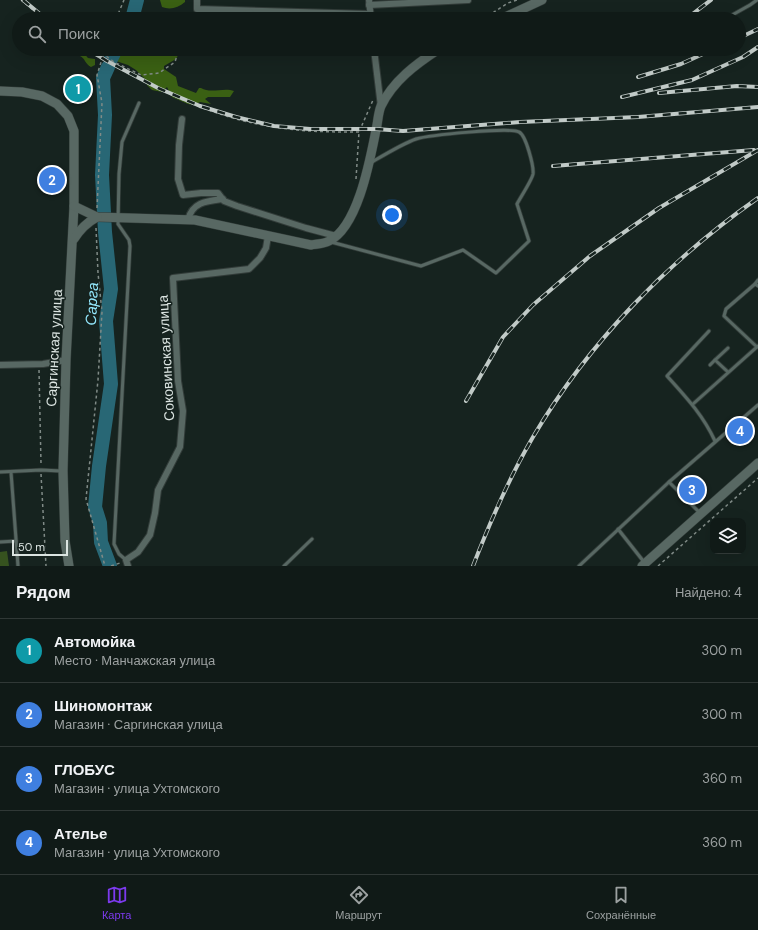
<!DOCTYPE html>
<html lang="ru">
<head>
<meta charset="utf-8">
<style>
  :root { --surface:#101a17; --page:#1e2724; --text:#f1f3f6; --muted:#9ca1a1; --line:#303836; --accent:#7c3aed }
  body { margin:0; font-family:"DM Sans",sans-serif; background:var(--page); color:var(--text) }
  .controls { position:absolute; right:12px; bottom:12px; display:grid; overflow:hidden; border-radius:8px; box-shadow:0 4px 16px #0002 }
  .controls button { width:36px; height:36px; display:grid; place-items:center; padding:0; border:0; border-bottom:1px solid var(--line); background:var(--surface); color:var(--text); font:20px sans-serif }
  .scale { position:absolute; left:12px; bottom:10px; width:56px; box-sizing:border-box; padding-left:4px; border:2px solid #dbe4e1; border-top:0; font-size:11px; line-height:14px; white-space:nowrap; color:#dbe4e1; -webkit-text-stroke:3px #16231f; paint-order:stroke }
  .you { position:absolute; left:392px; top:215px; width:14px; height:14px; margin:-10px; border:3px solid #fff; border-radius:50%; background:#1a73e8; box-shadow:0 0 0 6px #1a73e833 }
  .badge { display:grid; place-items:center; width:26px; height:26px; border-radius:50%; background:var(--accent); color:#fff; font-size:13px; font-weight:700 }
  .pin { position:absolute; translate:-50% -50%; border:2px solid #fff; box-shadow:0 1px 4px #0006 }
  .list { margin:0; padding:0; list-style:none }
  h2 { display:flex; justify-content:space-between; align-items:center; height:52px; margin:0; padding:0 16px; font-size:17px }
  h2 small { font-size:13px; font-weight:400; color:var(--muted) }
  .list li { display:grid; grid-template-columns:26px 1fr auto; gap:12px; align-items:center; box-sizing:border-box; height:64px; padding:0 16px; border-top:1px solid var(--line) }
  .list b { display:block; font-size:15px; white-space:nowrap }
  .list p { margin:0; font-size:13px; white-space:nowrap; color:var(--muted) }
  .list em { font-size:13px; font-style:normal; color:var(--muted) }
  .icon { flex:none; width:22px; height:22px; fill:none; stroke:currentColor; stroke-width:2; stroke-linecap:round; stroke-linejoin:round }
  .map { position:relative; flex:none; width:758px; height:566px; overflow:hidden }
  .search { position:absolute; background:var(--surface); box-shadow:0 4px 16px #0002; left:12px; right:12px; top:12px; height:44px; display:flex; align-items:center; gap:10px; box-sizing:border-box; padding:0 14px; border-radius:22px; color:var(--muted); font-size:15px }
  .sheet { height:308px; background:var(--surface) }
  nav { display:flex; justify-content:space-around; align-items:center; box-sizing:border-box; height:56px; border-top:1px solid var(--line); background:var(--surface); font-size:11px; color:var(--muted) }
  nav a { display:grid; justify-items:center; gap:2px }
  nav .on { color:var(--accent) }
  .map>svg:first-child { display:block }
  .green { fill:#36521f }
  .forest { fill:#3a6013 }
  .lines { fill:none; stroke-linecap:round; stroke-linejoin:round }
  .river { stroke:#286775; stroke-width:14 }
  .lane-casing { stroke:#323c39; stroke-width:4.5 }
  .street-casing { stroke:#323c39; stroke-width:8 }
  .secondary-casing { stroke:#323c39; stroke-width:10 }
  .path { stroke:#808b87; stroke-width:1.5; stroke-dasharray:3 3; stroke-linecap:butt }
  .lane { stroke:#586863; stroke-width:3 }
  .street { stroke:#586863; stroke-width:6 }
  .secondary { stroke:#586863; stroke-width:9 }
  .rail-casing { stroke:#c1cac7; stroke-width:4 }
  .rail { stroke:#16231f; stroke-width:2.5; stroke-dasharray:8; stroke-linecap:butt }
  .labels { text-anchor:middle; stroke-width:3; stroke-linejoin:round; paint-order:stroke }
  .street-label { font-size:14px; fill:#dbe4e1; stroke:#16231f }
  .water-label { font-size:15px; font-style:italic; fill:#93e6fb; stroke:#16231f }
</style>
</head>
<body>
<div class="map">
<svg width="758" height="566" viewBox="0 0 758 566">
  <rect width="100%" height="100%" fill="#16231f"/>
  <!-- green -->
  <polygon class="green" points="7,551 9,566 0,566 0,552"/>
  <!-- forest -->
  <g class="forest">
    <path d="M160,0H185V2C178,8 170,10 162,7Z"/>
    <path d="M62,49H80L88,58L95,59V65L91,67C85,64 85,58 80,56C74,52 67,56 62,49Z"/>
    <path d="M114,49H179L181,50L176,59L164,66V69L176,77L178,86L196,93L199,88H201C211,94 224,87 234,91L230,97H208L205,99L211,104L200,102L194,105L188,104L172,97L167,87L162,92L152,90L147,85L145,79L136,70L128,65L113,60L111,56Z"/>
  </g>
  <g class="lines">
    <!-- river -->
    <g class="river">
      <polyline points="132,19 137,0"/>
      <polyline points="111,59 116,49"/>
      <polyline points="108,67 103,78 105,115 102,175 105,232 111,289 106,321 111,384 99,466 95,507 100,523 101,542 110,566"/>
    </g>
    <!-- lane casing -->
    <g class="lane-casing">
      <g id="lane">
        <polyline points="725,19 750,5 757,0"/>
        <path d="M331,242L421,266L463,250L496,273L529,241L517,204C520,198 532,180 533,174C534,167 526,135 519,132C510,127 429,135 416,139C404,143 384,155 372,162"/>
        <polyline points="758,280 755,284 758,286"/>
        <polyline points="755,284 726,309 724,316 757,347"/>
        <path d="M709,331L667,376C686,397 703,415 715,441"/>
        <polyline points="728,348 715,360 728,372"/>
        <polyline points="710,365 715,360"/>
        <polyline points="693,404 758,346"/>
        <polyline points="0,472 41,470 61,471"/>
        <polyline points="11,472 18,566"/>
        <polyline points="669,482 700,513"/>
        <polyline points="618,529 644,562"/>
        <polyline points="0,542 16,541"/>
        <polyline points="126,560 119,554 114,544 130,246 129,240 118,224 119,174 122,142 139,103"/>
        <polyline points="284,566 312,539"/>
        <polyline points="579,566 669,482 758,405"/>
      </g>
    </g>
    <!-- street casing -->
    <g class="street-casing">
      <g id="street">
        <polyline points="197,0 197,9 370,14"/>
        <polyline points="369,0 371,19"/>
        <polyline points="369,5 468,0"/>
        <polyline points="237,19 250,12"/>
        <polyline points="374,49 381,107"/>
        <polyline points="182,119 179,145 178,179 183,195 201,193 218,193 224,201 237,206 306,228 336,236"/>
        <path d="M188,220C192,202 207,201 223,199"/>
        <polyline points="0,365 43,364 66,360"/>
        <polyline points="128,566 126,560 138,552 150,535 155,513 158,490 180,447 183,411 178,381 173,278 249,269 260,258 266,248 268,236"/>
      </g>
    </g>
    <!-- secondary casing -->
    <g class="secondary-casing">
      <g id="secondary">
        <polyline points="501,19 542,0"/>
        <polyline points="0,91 22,92 42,96 57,104 68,116 74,131 74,206 66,360 63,471 65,541 69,566"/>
        <path d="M74,206L97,217L195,220L311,245C316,244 324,244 329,241C358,227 370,160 376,130C378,122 378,113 381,106C393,81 416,64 439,49"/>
        <path d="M74,239C80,229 86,223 97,217"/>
        <polyline points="642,566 758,463"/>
      </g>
    </g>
    <!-- path -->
    <g class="path">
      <polyline points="21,0 44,19"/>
      <polyline points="116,19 124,0"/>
      <polyline points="483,19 508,3 517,0"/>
      <path d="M85,49C97,57 110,63 122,70C171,97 225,121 281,128C307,132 333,132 359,132"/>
      <polyline points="99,49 98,50 114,62 141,75 159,73 175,62 179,49"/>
      <polyline points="356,179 359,132 373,100"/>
      <polyline points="97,208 102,103 97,75 102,59"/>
      <polyline points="96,228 98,273 102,312 98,380 86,499 105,566"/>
      <polyline points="39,370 41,464"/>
      <polyline points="41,474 46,566"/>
      <polyline points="111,566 120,563"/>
      <polyline points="658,566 758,478"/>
    </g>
    <!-- lane -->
    <use href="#lane" class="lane"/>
    <!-- street -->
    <use href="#street" class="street"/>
    <!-- secondary -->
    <use href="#secondary" class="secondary"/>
    <!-- rail casing -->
    <g class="rail-casing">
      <g id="rail">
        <polyline points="23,0 46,19"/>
        <polyline points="686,19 711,0"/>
        <polyline points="739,38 758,29"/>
        <polyline points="88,49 107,61 158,88 200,106 236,117 274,126 310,129 376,129 403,131 520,122 638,117 758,107"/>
        <polyline points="639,51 643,49"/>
        <polyline points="638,77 681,64 714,49"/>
        <polyline points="659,93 737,86 758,87"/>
        <polyline points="622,97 692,80 743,57 758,47"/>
        <polyline points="553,166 754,150"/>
        <polyline points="466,401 503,337 533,305 590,256 659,208 758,150"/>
        <path d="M473,566C490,522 509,478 533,437C589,342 668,261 758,198"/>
      </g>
    </g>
    <!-- rail -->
    <use href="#rail" class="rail"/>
  </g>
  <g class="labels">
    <!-- street labels -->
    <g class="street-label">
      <text transform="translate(54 348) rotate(-87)" y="5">Саргинская улица</text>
      <text transform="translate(166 358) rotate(-93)" y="5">Соковинская улица</text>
    </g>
    <!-- water labels -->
    <g class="water-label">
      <text transform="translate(92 304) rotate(-87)" y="5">Сарга</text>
    </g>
  </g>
</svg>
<div class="controls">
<button><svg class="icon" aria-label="layers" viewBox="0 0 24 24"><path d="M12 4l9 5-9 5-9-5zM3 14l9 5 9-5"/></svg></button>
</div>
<div class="scale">50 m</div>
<div class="you"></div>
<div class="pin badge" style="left:78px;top:89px;background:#0f9aa8">1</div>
<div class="pin badge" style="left:52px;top:180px;background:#3f7fe0">2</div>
<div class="pin badge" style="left:692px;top:490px;background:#3f7fe0">3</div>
<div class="pin badge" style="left:740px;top:431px;background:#3f7fe0">4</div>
<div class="search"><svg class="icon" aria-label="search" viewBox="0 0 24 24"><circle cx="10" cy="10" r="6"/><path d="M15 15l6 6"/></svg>Поиск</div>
</div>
<section class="sheet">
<h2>Рядом<small>Найдено: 4</small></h2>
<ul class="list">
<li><span class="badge" style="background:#0f9aa8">1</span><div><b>Автомойка</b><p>Место · Манчажская улица</p></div><em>300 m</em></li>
<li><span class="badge" style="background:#3f7fe0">2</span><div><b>Шиномонтаж</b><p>Магазин · Саргинская улица</p></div><em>300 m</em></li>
<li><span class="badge" style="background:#3f7fe0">3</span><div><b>ГЛОБУС</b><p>Магазин · улица Ухтомского</p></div><em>360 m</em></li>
<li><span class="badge" style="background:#3f7fe0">4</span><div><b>Ателье</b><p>Магазин · улица Ухтомского</p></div><em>360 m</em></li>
</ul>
</section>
<nav>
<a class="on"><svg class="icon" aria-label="map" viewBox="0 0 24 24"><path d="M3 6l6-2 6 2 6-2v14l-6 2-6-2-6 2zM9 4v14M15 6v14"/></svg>Карта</a>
<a><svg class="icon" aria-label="directions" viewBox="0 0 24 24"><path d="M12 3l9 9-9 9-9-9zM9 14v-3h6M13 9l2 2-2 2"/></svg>Маршрут</a>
<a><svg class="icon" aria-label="saved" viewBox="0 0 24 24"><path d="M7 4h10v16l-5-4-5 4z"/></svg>Сохранённые</a>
</nav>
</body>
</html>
